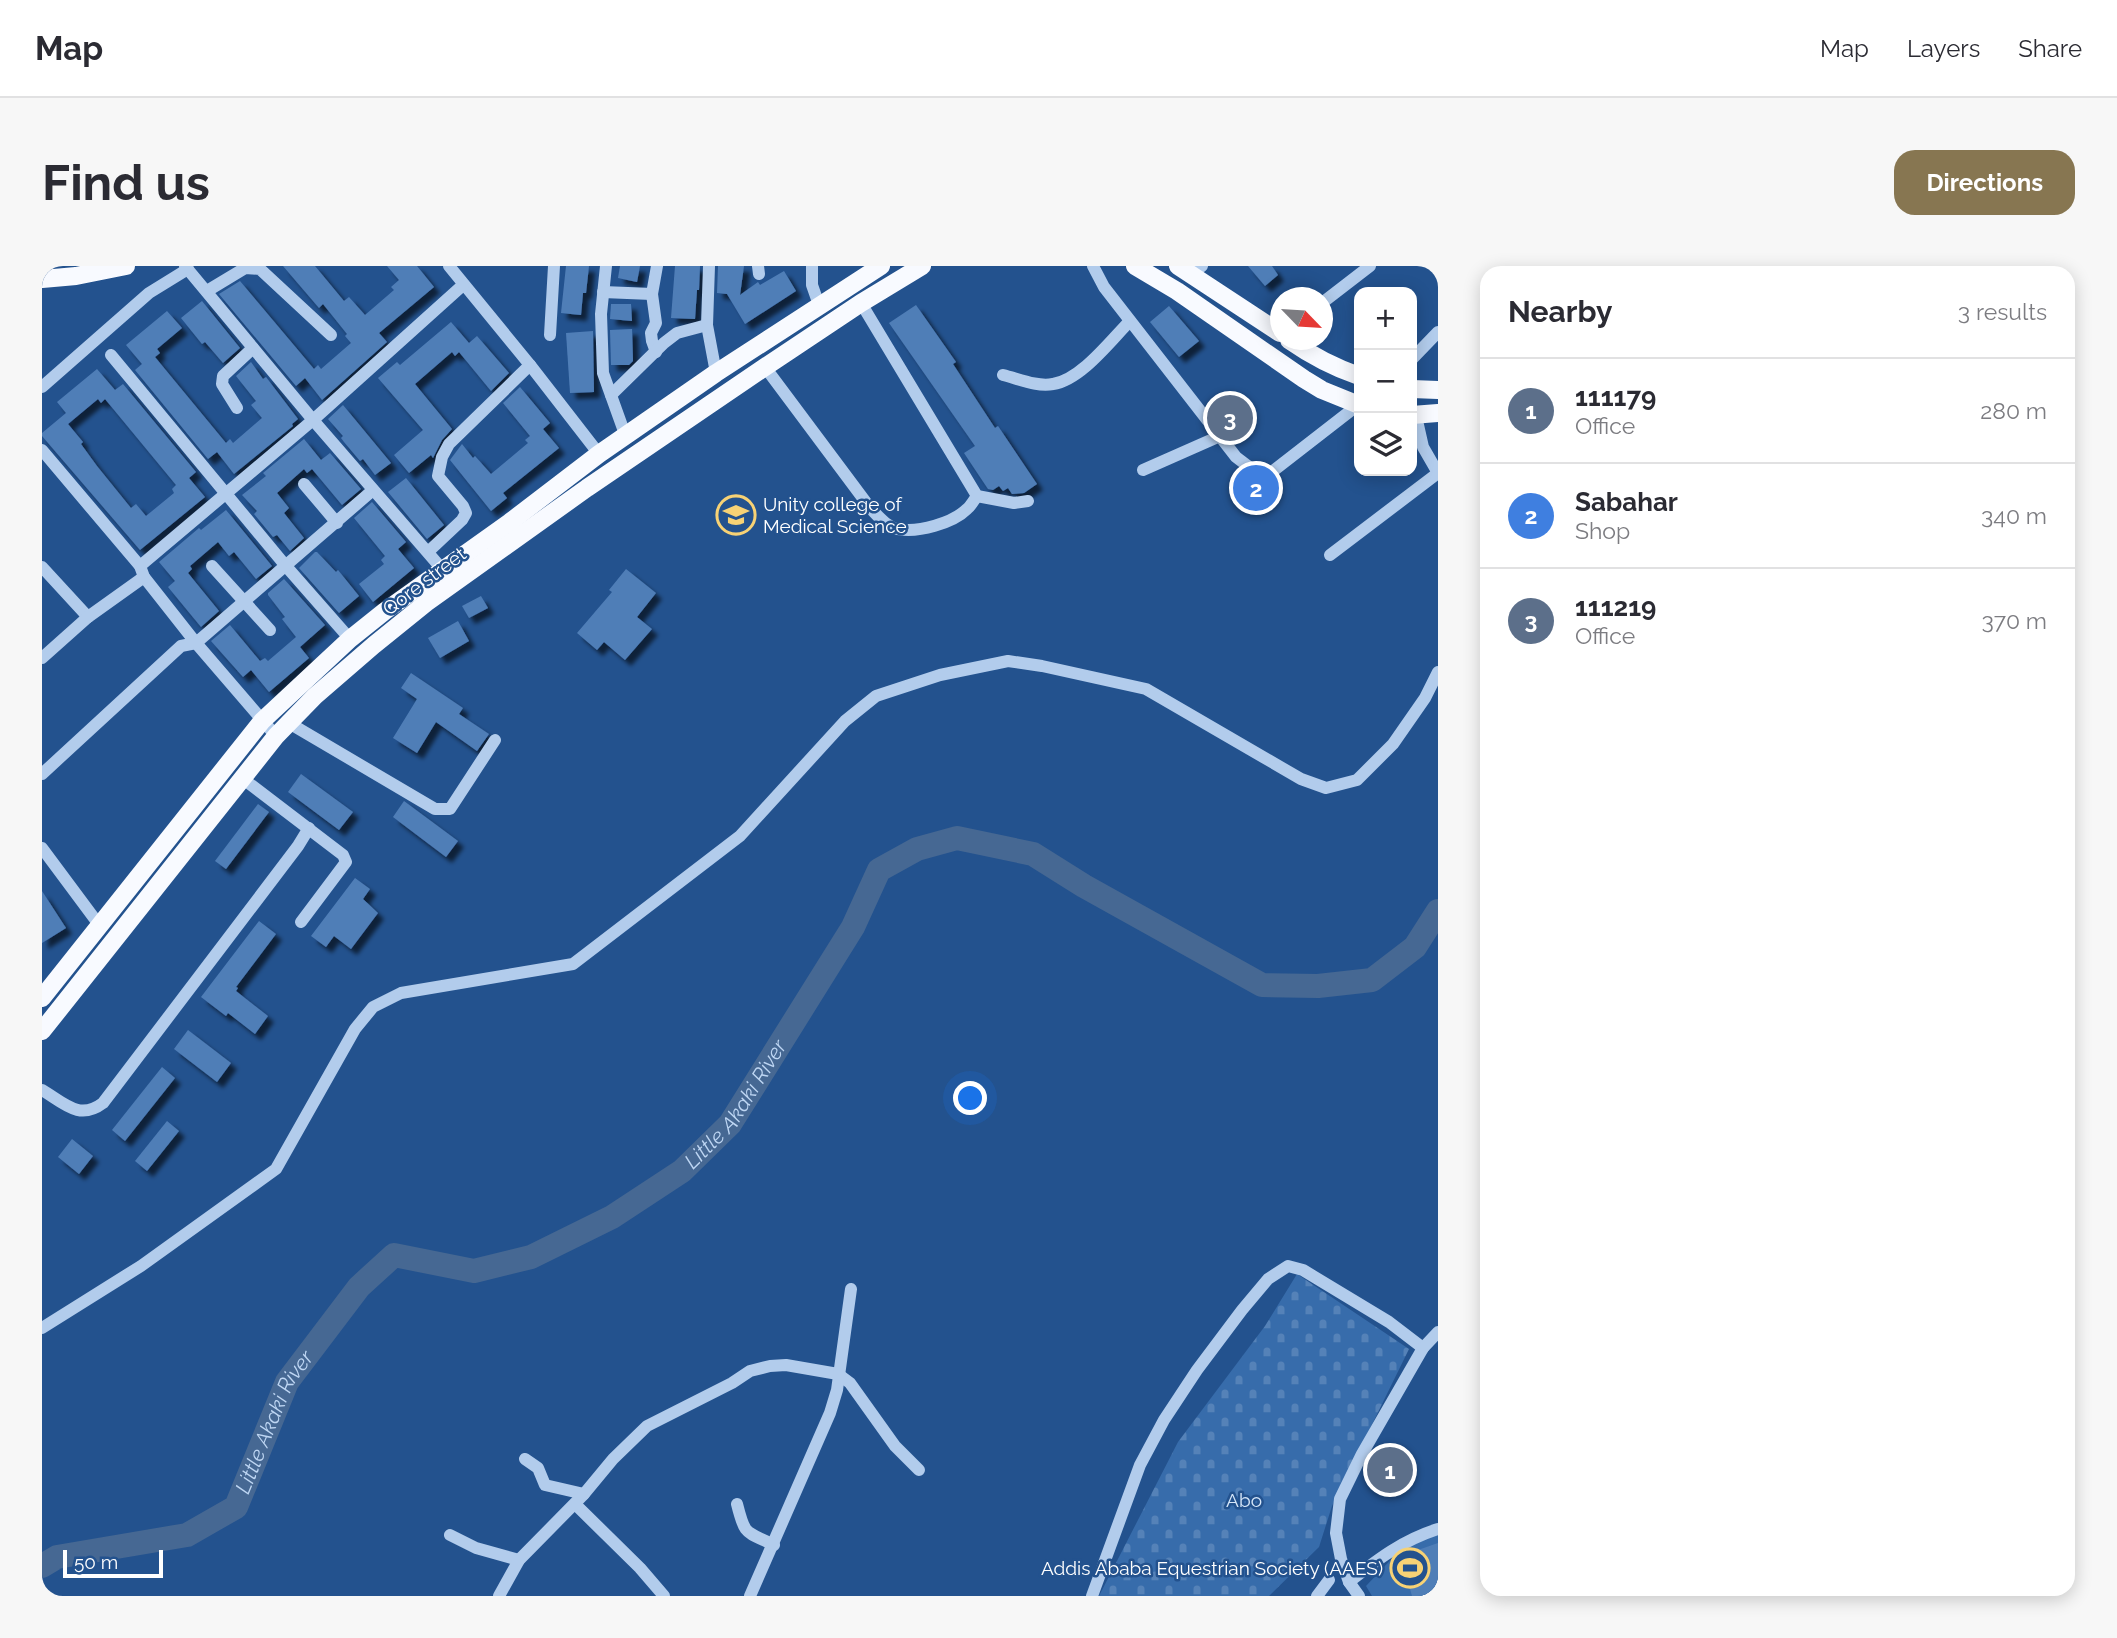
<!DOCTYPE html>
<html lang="en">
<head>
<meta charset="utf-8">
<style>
  :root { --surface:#fff; --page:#f7f7f7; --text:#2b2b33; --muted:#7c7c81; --line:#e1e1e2; --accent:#877651 }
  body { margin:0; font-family:Raleway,sans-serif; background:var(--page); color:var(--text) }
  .controls { position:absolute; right:21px; top:21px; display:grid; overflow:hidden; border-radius:14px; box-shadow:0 4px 18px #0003 }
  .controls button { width:63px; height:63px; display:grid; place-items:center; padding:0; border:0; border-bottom:2px solid var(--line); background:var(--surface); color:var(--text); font:35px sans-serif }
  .compass { position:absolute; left:1228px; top:21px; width:63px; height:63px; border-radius:50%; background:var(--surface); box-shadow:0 4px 18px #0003; rotate:115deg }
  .scale { position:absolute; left:21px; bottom:18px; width:100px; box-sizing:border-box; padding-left:7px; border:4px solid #fff; border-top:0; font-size:19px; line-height:24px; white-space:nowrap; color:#fff; -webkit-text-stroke:5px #23528e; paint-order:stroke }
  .you { position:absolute; left:929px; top:833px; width:24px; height:24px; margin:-18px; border:5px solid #fff; border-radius:50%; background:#1a73e8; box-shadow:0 0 0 10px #1a73e833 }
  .badge { display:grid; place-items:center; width:46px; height:46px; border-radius:50%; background:var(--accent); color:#fff; font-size:23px; font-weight:700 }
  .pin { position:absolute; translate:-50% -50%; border:4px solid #fff; box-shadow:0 2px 7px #0006 }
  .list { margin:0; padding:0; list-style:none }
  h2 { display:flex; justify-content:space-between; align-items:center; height:91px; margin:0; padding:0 28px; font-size:30px }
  h2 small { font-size:23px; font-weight:400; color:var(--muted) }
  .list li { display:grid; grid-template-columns:46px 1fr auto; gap:21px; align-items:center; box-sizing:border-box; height:105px; padding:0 28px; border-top:2px solid var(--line) }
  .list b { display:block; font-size:26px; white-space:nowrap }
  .list p { margin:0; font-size:23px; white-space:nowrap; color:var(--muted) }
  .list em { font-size:23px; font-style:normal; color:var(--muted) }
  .icon { flex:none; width:38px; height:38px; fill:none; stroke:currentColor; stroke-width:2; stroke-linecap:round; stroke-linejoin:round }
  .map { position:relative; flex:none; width:1396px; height:1330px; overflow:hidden; border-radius:21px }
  header { display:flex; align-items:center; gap:42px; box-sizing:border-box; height:98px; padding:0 35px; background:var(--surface); border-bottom:2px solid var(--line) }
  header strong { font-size:33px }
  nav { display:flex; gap:38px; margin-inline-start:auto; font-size:24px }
  .intro { display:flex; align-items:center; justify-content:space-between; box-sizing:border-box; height:168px; padding:0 42px }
  h1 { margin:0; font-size:49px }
  .button { padding:18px 32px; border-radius:21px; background:var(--accent); color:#fff; font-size:24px; font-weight:700 }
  main { display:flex; gap:42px; padding:0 42px }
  aside { flex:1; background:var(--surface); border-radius:21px; box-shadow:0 4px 18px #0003 }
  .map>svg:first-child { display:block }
  .green { fill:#376cab }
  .cemetery { fill:url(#cemetery-stones) }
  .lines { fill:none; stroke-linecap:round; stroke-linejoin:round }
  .river { stroke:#466893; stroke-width:24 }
  .building { fill:#507eb7; fill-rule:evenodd; filter:url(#shadow) }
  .minor { stroke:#b2ccec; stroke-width:12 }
  .major { stroke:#f8faff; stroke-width:18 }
  .labels { text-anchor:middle; stroke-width:5; stroke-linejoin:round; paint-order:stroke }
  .poi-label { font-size:19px; fill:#fff; stroke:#23528e; text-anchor:start }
  .street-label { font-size:19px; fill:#fff; stroke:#23528e }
  .park-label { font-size:19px; fill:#d7e7f9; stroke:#23528e }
  .water-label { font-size:21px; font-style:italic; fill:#bed6f3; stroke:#23528e }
</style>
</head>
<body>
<header>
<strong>Map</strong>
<nav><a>Map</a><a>Layers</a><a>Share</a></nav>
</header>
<div class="intro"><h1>Find us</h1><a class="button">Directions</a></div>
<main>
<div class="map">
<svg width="1396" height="1330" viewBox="0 0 1396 1330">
  <defs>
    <pattern id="cemetery-stones" width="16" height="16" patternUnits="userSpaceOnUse" patternTransform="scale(1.75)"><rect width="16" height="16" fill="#376cab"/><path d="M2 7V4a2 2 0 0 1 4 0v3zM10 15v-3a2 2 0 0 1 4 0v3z" fill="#5582b8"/></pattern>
    <filter id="shadow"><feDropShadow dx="6" dy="6" stdDeviation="2" flood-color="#0009"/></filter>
  </defs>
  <rect width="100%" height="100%" fill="#23528e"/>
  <!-- green -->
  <polygon class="green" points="1396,1267 1396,1330 1330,1330 1324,1320 1357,1285"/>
  <!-- cemetery -->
  <polygon class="cemetery" points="1255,1008 1367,1083 1290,1240 1277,1281 1227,1330 1057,1330 1136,1176 1223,1060"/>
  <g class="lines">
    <!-- river -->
    <path class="river" id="s1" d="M0,1300L15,1291L145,1269L194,1241L245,1116L317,1021L352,989L432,1005L489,991L570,951L640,905L688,858L811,661L837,604L875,583L915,572L991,588L1042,620L1220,719L1276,720L1330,714L1373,681L1396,645"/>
  </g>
  <!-- building -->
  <g class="building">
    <polygon points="241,0 273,0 302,35 307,31 323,49 352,24 349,21 357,14 345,0 375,0 392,21 337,67 345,76 280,134 263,112 254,120 177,28 198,15 272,103 276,99 279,103 309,77 303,70 305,68 281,38 277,42"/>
    <polygon points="524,0 547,0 544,27 541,27 539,49 519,47"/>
    <polygon points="578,0 598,0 595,16 576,12"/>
    <polygon points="633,0 658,0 657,24 655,24 653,53 629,52"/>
    <polygon points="676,0 702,0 698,29 716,16 718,19 742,5 754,25 703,58 685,28 675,27"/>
    <polygon points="1206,0 1230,0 1236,9 1223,20"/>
    <polygon points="160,35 198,82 181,97 163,76 160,78 139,52"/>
    <polygon points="569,38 589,38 590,55 568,53"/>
    <polygon points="874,39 914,96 911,98 953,162 956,160 995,218 982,227 970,228 966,222 961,225 957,220 951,224 946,223 922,187 933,180 847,57"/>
    <polygon points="1127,40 1157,75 1137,91 1108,56"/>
    <polygon points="125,45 140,62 115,83 118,87 113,91 184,177 188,173 191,177 220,152 209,139 214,135 194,110 209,96 221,113 224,111 256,153 250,158 251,160 192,208 175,186 166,193 93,104 100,98 84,79"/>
    <polygon points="409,56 427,77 435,70 467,107 449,125 417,86 413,90 410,86 373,118 410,163 400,174 391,192 389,189 367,207 352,189 381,164 336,112 355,96 358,99"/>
    <polygon points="590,63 591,95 587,99 569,99 568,64"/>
    <polygon points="551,65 552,126 528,127 524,67"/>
    <path d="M55,103L73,124L81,118L154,206L147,212L163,231L98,284L0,170V167L24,147L15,136ZM56,133L59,137L63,133L134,219L130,223L132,227L104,250L94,238L89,242L55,200L39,178L41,176L26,158Z"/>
    <polygon points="478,121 508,157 501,163 517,182 461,227 465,232 449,245 408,194 420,178 431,192 433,190 449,208 486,177 483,174 488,170 461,137"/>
    <polygon points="301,139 349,197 333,209 321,193 318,195 302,176 299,172 301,170 286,153"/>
    <polygon points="262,173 279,194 288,187 319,223 300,239 270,203 265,207 262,203 235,227 247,242 242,247 262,272 248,285 235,269 231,271 212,248 215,245 200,229 224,210 221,207"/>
    <polygon points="364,212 402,259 385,273 346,226"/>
    <polygon points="330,236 364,276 356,283 372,302 331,336 317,318 342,298 339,294 343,290 312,252"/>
    <polygon points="184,244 230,300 214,313 192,286 187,290 176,276 148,300 150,303 146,307 177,345 159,361 126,321 133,315 117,296 157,262 159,264"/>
    <polygon points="273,286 275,286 294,306 296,304 317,330 297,347 257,302"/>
    <polygon points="584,303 614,327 595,351 610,363 583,394 562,376 555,384 535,367 570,326 567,324"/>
    <polygon points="242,313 283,359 258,381 267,392 227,426 209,404 201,411 169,375 188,359 218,395 223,392 226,395 254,371 240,353 243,351 226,329 226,327"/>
    <polygon points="439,330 446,342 427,352 420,340"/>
    <polygon points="416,355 427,375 398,392 386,372"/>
    <polygon points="369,407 421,442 417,448 447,468 435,485 394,456 375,487 351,472 375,433 359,422"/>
    <polygon points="259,508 311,546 297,564 246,526"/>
    <polygon points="362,535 416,575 404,591 351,551"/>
    <polygon points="216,538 227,546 184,603 173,595"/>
    <polygon points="313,612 328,623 321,633 336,647 309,683 292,670 284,681 269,670"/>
    <polygon points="0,625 24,662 0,677"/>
    <polygon points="217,655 234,668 194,721 196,722 194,725 226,750 213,768 186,747 184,750 159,731"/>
    <polygon points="146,764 189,797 175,816 132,783"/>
    <polygon points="120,801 133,812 83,875 70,864"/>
    <polygon points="125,855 137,865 105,905 93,895"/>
    <polygon points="30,873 51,890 37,908 16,891"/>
    <polygon points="1396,1277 1396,1330 1370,1330 1359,1290"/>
  </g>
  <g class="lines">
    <!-- minor -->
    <g class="minor">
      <polyline points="143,0 271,154 400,303"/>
      <polyline points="407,0 488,99 557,188"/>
      <polyline points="564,0 559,48 561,107 584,171"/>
      <polyline points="667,0 665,59 674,107"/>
      <polyline points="716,0 717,8"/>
      <polyline points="770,0 770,19 777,39"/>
      <polyline points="1051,0 1062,21 1194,191 1215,207 1231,205 1316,139"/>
      <polyline points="1148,9 1160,0"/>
      <polyline points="165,25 203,2 218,3 289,69"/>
      <polyline points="561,26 610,28"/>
      <polyline points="819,37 935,230 972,237 986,235"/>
      <polyline points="1280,37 1328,0"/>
      <polyline points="508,69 512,0"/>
      <polyline points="614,86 610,75 609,67 614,57 610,28 615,0"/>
      <polyline points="69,89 243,299 308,373"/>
      <polyline points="1370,93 1396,66"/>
      <path d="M723,101L829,243C837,251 845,261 856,263C876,267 911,257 925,243C929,240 932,234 935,230"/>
      <path d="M961,109C977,113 995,121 1011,118C1039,114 1069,74 1088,55"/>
      <polyline points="0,121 107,27 146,3"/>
      <polyline points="569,129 622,77 635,67 665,59"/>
      <polyline points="195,142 180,118 181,110 211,82"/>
      <polyline points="0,184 98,300 102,311 154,377 234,470"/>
      <polyline points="1101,204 1178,170"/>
      <polyline points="262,218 295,257"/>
      <polyline points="387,285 420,254 424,247 421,240 396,210 400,191 407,178 488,99"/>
      <polyline points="1288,289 1396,207 1381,181 1374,150"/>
      <polyline points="98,300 271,154 421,19"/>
      <polyline points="170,300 228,364"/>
      <polyline points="0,301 46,351"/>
      <polyline points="0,392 46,351 102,311"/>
      <polyline points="247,457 393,543 408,543 453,474"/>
      <polyline points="0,508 139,380 154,377 331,224"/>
      <polyline points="200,512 301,589 304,596 259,656"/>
      <polyline points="0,582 58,660"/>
      <path d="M0,824C22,837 37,855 61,837L256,580L267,562"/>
      <polyline points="0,1062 99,1000 234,903 313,763 331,741 359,727 531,698 698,570 803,455 834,430 898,409 966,395 1000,400 1104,423 1259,513 1284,522 1315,514 1351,478 1383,432 1396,406"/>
      <polyline points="483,1193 496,1202 503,1219 542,1228"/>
      <polyline points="533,1238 598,1302 622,1330"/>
      <path d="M695,1238C703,1270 703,1265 732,1279"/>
      <polyline points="408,1269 434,1282 477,1294"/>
      <path d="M1307,1316C1336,1293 1361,1274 1396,1263"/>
      <polyline points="457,1330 477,1294 542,1228 571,1193 605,1160 690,1117 708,1105 728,1100 744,1099 796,1108 808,1117 853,1180 877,1204"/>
      <polyline points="708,1330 788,1147 795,1124 809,1023"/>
      <polyline points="1050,1330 1098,1199 1122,1154 1155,1104 1200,1044 1226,1013 1246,1000 1261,1004 1347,1056 1381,1082"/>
      <polyline points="1275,1330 1287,1314"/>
      <polyline points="1317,1330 1307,1316 1299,1293 1294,1267 1298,1233 1320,1188 1381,1082 1396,1066"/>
    </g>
    <!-- major -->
    <g class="major">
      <polyline points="1093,0 1135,25 1262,113 1280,124 1317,139"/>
      <polyline points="1136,0 1238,67"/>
      <polyline points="0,13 34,10 84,0"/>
      <path d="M1247,74C1270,90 1291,101 1317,110"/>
      <polyline points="1370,123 1396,124"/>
      <polyline points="1370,149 1396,147"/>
      <polyline points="0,732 220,455 308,373 343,345 468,256 557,188 674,107 839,0"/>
      <polyline points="0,765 234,470 273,430 332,379 384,337 545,222 723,101 819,37 880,0"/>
    </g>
  </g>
  <!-- icons -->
  <defs>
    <g id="university-ring" transform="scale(2.0125)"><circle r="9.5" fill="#23528e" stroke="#f7d275" stroke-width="1.5"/><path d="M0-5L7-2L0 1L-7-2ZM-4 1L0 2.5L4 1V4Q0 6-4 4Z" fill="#f7d275"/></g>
    <g id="stadium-ring" transform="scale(2.0125)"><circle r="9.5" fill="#23528e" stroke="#f7d275" stroke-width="1.5"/><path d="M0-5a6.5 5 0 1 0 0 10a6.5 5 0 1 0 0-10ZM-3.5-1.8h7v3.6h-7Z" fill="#f7d275"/></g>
  </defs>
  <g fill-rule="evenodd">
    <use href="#university-ring" x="694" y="249"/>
    <use href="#stadium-ring" x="1368" y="1302"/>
  </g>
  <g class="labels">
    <!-- poi labels -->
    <g class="poi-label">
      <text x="721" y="245">Unity college of<tspan x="721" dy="22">Medical Science</tspan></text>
      <text x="1341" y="1309" text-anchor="end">Addis Ababa Equestrian Society (AAES)</text>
    </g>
    <!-- street labels -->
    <g class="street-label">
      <text transform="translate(382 315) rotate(-37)" y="7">Qore street</text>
    </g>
    <!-- park labels -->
    <g class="park-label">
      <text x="1202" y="1241">Abo</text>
    </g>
    <!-- water labels -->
    <g class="water-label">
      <text dy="7" stroke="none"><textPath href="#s1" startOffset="908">Little Akaki River</textPath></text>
      <text dy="7" stroke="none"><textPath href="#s1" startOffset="299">Little Akaki River</textPath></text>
    </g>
  </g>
</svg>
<div class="controls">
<button>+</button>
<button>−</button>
<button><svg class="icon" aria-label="layers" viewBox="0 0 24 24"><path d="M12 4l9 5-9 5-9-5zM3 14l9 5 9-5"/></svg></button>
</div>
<svg class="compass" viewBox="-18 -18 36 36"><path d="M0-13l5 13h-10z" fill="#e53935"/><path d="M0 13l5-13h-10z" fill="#7c7c81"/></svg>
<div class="scale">50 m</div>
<div class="you"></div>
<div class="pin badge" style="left:1348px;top:1204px;background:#5c6f8a">1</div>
<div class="pin badge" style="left:1214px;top:222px;background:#3f7fe0">2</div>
<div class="pin badge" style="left:1188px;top:152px;background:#5c6f8a">3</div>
</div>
<aside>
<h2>Nearby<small>3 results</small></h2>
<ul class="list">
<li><span class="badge" style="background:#5c6f8a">1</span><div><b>111179</b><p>Office</p></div><em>280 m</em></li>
<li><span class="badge" style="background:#3f7fe0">2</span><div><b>Sabahar</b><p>Shop</p></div><em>340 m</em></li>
<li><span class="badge" style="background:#5c6f8a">3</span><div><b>111219</b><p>Office</p></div><em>370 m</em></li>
</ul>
</aside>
</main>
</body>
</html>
